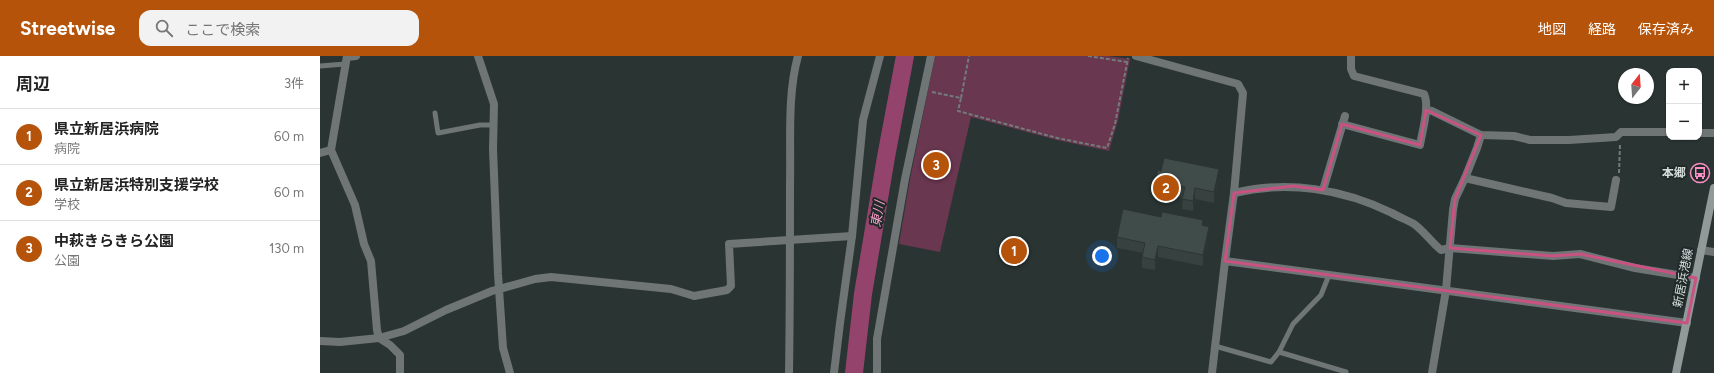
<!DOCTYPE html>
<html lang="ja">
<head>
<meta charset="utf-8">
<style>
  :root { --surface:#fff; --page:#f2f2f2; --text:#222; --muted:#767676; --line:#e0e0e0; --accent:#b45309 }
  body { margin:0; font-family:Figtree,"Noto Sans JP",sans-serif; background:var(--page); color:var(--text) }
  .controls { position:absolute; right:12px; top:12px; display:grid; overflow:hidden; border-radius:8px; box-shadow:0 1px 3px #0004 }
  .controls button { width:36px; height:36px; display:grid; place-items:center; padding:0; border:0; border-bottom:1px solid var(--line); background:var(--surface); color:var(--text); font:20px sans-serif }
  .compass { position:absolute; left:1298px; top:12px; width:36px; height:36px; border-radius:50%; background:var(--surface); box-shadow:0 1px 3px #0004; rotate:17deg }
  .you { position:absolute; left:782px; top:200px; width:14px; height:14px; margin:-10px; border:3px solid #fff; border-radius:50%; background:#1a73e8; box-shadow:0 0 0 6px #1a73e833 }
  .badge { display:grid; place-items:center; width:26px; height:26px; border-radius:50%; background:var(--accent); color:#fff; font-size:13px; font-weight:700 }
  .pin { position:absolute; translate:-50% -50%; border:2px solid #fff; box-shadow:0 1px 4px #0006 }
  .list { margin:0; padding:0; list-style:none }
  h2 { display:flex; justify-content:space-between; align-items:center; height:52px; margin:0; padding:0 16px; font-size:17px }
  h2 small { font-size:13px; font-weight:400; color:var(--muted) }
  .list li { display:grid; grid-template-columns:26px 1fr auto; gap:12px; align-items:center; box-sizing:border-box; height:56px; padding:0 16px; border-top:1px solid var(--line) }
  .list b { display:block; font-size:15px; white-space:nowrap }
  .list p { margin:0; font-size:13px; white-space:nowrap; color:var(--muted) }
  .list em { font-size:13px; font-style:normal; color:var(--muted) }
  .icon { flex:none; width:22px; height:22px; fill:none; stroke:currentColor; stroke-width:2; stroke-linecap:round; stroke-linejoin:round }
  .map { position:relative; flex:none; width:1394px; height:317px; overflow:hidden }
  header { display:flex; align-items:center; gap:24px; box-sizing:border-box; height:56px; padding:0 20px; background:var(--accent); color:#fff }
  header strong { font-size:19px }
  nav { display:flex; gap:22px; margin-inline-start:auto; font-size:14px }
  .search { width:280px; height:36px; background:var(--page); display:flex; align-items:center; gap:10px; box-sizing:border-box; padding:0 14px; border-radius:12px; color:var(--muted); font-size:15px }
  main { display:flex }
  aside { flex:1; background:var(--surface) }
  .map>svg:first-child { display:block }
  .green { fill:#6a3750 }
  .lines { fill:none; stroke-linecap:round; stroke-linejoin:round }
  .river { stroke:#93436c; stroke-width:18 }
  .path { stroke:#727c7b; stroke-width:2; stroke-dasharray:4 2; stroke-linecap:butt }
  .service { stroke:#6f7474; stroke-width:5 }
  .minor { stroke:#6f7474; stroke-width:8 }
  .tertiary { stroke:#6f7474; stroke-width:8 }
  .secondary { stroke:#919a99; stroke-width:8 }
  .wall { fill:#374140 }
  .shaded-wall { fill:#2d3534 }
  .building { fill:#404c4a; stroke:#2d3534 }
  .marked { fill:none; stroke:#c85382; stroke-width:3; stroke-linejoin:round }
  .labels { text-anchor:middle; stroke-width:4; stroke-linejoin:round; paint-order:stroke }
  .poi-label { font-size:12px; font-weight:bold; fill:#d6dddc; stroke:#1f2a29; text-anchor:end }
  .street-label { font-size:12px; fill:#d6dddc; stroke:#1f2a29 }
  .water-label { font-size:13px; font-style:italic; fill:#faa0ca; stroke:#1f2a29 }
</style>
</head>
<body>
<header>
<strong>Streetwise</strong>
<div class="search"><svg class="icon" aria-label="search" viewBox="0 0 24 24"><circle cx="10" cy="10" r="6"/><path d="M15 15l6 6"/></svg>ここで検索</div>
<nav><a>地図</a><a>経路</a><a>保存済み</a></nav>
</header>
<main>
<aside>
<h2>周辺<small>3件</small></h2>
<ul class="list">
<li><span class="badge">1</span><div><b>県立新居浜病院</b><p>病院</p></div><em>60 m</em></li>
<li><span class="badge">2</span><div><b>県立新居浜特別支援学校</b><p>学校</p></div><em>60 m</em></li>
<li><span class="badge">3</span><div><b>中萩きらきら公園</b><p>公園</p></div><em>130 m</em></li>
</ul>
</aside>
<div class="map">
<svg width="1394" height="317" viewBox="0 0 1394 317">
  <rect width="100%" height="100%" fill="#293433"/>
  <!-- green -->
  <polygon class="green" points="615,0 788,0 810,3 798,64 789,95 737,84 651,61 620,196 579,188 590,123"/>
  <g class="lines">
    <!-- river -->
    <polyline class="river" points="534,317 543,238 566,101 585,0"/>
    <!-- path -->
    <g class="path">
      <polyline points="768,0 807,6"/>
      <polyline points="612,36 641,42 638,55 737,82 787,92 795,68 808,2"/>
      <polyline points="641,42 649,0"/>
      <polyline points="1299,117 1300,88"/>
    </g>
    <!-- service -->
    <g class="service">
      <polyline points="0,10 25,8"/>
      <polyline points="115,57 118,77 160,69 174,69"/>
      <polyline points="895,290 951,306 959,296 1026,316"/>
      <polyline points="959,296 973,268 1001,239 1009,219"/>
    </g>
    <!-- minor -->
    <g class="minor">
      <polyline points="27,0 11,94 35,149 44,188 51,205 57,274 59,282 70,289 80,299 80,317"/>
      <polyline points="158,0 174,48 173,93 178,218 183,292 190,317"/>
      <polyline points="816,0 918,28 923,37 914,137 905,205 1367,267"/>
      <polyline points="27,1 36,0"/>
      <polyline points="1106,54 1112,55 1161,79 1194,80 1210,84 1249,84 1296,81 1301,76 1349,76"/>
      <path d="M1022,68L1100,89C1102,76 1110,50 1104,38L1034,20L1031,13V0"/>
      <polyline points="1379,77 1394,77"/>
      <polyline points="1161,79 1157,92 1145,122 1232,142 1246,147 1291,151 1296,124"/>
      <polyline points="0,97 11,94"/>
      <polyline points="1003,134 1025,60"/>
      <path d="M914,137C968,124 1023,133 1072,157C1079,161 1087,164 1094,168C1104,175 1111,186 1121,194L1130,192L1233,200L1260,198L1315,212L1376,222"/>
      <polyline points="1381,194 1394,196"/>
      <polyline points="0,285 20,286 59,282 84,275 126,254 172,235 215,223 231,221 351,233 374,240 407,234 411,230 409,188 532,180"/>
      <path d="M469,317C470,254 470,191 470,128C471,87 467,39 478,0"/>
      <polyline points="514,317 520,267 532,180 543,64 560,0"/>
      <polyline points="557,317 557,283 585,123 611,0"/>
      <polyline points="1112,317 1126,234 1133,154 1135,143 1145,122"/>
    </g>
    <!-- tertiary -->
    <polyline class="tertiary" points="892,317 905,205"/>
    <!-- secondary -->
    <polyline class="secondary" points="1356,317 1394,132"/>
  </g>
  <!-- wall -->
  <g class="wall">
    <polygon points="836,122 899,123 894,147 875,143 873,155 862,153 863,142 838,136 838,133 836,133"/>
    <polygon points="883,169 889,182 883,210 838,201 835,214 822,212 822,201 823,197 797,192 797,181"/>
  </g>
  <!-- shaded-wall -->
  <g class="shaded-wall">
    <polygon points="899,113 899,123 894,147 894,136"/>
    <polygon points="875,132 875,143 873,155 873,145"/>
    <polygon points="889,171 889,182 883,210 883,199"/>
    <polygon points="838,190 838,201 835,214 835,204"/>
  </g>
  <!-- building -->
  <g class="building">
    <polygon points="844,102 899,113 894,136 875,132 873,145 862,143 865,131 838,126 839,123 836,122 838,114 841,115"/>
    <polygon points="803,153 841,161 842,156 883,164 882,169 889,171 883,199 838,190 835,204 822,201 825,187 797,181"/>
  </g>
  <!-- marked area -->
  <path class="marked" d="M1106,54L1161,79L1135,143L1130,192L1233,200L1260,198L1376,222L1367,267L905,205L914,137L973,130L1003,134L1022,68L1100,89Z"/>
  <!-- icons -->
  <defs>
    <g id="bus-ring" transform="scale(1)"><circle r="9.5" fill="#1f2a29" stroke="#fb8fc4" stroke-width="1.5"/><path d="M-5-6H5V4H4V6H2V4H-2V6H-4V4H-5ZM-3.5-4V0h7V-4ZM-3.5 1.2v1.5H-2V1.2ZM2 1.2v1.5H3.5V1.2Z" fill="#fb8fc4"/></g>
  </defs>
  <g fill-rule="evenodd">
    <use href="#bus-ring" x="1380" y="117"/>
  </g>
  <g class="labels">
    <!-- poi labels -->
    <g class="poi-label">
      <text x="1366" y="121">本郷</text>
    </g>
    <!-- street labels -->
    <g class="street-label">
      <text transform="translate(1363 222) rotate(-79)" y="4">新居浜港線</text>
    </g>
    <!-- water labels -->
    <g class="water-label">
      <text transform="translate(557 158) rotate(-80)" y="5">東川</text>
    </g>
  </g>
</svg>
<div class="controls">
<button>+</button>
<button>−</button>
</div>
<svg class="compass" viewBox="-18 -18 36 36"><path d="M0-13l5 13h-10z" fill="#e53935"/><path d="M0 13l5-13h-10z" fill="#767676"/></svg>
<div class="you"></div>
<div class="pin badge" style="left:694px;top:195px">1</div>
<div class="pin badge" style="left:846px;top:132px">2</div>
<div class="pin badge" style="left:616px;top:109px">3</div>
</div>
</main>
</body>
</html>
